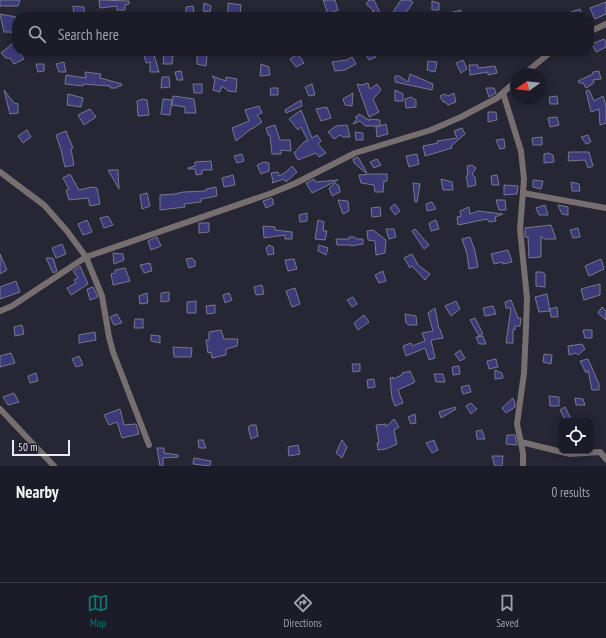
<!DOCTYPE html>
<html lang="en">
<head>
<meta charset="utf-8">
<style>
  :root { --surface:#1c1c28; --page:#292934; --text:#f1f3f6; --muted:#a0a1a8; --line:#3a3a45; --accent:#0f766e }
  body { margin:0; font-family:"PT Sans Narrow",sans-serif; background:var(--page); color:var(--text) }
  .controls { position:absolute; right:12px; bottom:12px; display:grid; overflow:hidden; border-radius:8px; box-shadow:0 2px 10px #0003 }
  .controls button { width:36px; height:36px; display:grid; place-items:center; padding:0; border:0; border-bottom:1px solid var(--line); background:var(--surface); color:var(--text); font:20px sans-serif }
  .compass { position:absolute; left:510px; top:68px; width:36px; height:36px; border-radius:50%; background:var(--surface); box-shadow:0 2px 10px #0003; rotate:255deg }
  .scale { position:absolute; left:12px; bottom:10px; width:58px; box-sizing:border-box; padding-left:4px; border:2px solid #e9eaf4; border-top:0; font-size:11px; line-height:14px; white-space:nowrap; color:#e9eaf4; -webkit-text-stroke:3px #1c1d2b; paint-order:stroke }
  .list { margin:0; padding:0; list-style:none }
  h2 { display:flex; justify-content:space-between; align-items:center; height:52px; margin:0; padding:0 16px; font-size:17px }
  h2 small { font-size:13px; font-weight:400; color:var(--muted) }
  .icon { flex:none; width:22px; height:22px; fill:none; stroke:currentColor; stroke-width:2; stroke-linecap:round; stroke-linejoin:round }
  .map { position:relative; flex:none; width:606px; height:466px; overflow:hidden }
  .search { position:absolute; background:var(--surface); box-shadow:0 2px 10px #0003; left:12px; right:12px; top:12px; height:44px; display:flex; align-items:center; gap:10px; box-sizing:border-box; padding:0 14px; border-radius:16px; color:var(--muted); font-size:15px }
  .sheet { height:116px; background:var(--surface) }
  nav { display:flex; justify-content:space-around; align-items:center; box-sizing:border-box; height:56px; border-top:1px solid var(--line); background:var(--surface); font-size:11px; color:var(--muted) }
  nav a { display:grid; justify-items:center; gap:2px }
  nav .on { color:var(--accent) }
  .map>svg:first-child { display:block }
  .building { fill:#3d3a7a; stroke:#77798a }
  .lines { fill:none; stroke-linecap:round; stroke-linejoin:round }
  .street { stroke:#776e70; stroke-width:6 }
</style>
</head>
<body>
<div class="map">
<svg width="606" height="466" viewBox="0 0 606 466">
  <rect width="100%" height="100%" fill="#262635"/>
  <!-- building -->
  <g class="building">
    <polygon points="0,0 20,0 18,6 0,6"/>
    <polygon points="99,0 129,1 129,4 125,5 125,10 117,10 117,6 100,8"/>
    <polygon points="323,0 335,0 338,10 328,14"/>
    <polygon points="369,0 374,0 382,17 375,17 372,12 374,11 366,4"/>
    <polygon points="401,0 409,0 413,2 403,17 400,17 393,12"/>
    <polygon points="432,1 439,3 439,10 432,10"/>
    <polygon points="606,2 606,14 595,19 590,8"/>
    <polygon points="204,3 211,6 210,12 203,11"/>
    <polygon points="228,3 241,5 240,17 228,17"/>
    <polygon points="73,6 84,7 84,15 74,15"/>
    <polygon points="193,6 194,13 186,15 186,7"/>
    <polygon points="580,9 582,17 572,17 571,12"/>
    <polygon points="461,10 461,17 443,17 442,15"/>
    <polygon points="0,14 16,17 17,40 11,32 4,32"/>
    <polygon points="604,39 606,42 606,47 596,52 592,44"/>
    <polygon points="17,40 17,51 26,51 21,55 24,59 14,64 10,58 6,58 1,53"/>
    <polygon points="150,51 153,51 159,72 150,72 150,62 146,63 144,55 150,53"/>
    <polygon points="364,51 372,51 376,57 369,60"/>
    <polygon points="197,53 203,53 207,56 206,66 197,64"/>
    <polygon points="298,54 304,63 296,67 290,59"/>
    <polygon points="164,55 173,56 172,64 163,64"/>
    <polygon points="352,57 356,64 345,70 335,71 332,62 347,60"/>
    <polygon points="463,60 467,69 461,73 456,63"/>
    <polygon points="428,61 437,62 435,72 427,70"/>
    <polygon points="64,62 66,72 59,72 56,64"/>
    <polygon points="36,64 44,64 44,71 38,72"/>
    <polygon points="261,64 269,67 270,75 260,76"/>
    <polygon points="469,65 478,65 478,68 495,66 497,73 488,75 488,72 470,75"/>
    <polygon points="181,71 183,80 177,80 175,72"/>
    <polygon points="599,71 601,79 593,80 594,83 586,88 583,83 579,83 578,81 593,74 593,72"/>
    <polygon points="85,72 101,74 100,78 122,84 121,86 118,86 117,88 110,88 110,86 83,84 83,86 65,84 66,75 86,78"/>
    <polygon points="410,74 433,84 432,90 395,82 395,76 399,76 408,82"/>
    <polygon points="212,76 226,81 226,77 237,79 236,92 228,91 222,86 220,92 213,90 215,80"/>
    <polygon points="162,77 169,77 170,87 161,88"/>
    <polygon points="368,83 370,89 377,84 381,90 373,99 379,112 369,117 357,84 362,85"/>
    <polygon points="193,84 202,84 202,93 194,93"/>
    <polygon points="312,84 315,95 309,96 305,87"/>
    <polygon points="271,88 278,88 278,95 270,95"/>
    <polygon points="486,88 494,88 496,93 489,97"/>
    <polygon points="4,90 14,103 18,104 18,113 10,114"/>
    <polygon points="395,90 403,94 403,101 395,101"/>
    <polygon points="589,90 594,101 603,96 606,106 606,123 600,125 599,109 591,112 586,91"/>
    <polygon points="353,93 352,106 345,105 343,99"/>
    <polygon points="454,93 456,102 448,105 445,102 443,102 440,96 445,94 448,96"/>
    <polygon points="68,94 83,98 81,107 67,105"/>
    <polygon points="173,96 194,99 196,113 185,113 185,107 172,105"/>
    <polygon points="557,96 558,104 550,104 549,97"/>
    <polygon points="411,97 416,100 416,107 406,108 405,99"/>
    <polygon points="143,99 147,100 149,115 138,116 137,101"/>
    <polygon points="163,99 172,100 170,115 161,114"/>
    <polygon points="301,100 302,106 286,113 285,110"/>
    <polygon points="259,106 262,113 257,115 262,122 252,129 252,128 236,141 232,128 249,121 245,110"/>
    <polygon points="327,107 331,118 321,121 316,109"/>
    <polygon points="90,109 96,117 84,125 78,115"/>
    <polygon points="301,110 312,138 317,135 321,141 318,144 326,153 319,157 316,153 298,160 294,153 305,141 308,141 301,127 298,130 289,119"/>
    <polygon points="488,112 496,112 497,120 488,122"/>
    <polygon points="359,114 370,121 369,119 380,120 380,126 365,126 360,121 353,124 357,119 355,117 357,117"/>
    <polygon points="557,117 559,125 550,127 548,118"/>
    <polygon points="386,124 388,134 377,137 376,127"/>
    <polygon points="275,125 280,140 290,140 291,151 281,150 281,154 272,154 270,135 268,135 266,128"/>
    <polygon points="347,125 350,137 343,137 340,135 334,139 328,132 336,126"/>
    <polygon points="462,128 465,134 451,146 452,148 425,156 423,146 438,143 437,141 457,138 454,131"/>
    <polygon points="27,130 31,137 23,143 18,136"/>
    <polygon points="66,131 73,148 71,149 74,165 65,167 61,150 56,135"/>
    <polygon points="355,132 363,133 363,140 356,140"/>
    <polygon points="588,135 591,142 586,144 581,137"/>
    <polygon points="542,137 542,145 533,145 532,138"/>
    <polygon points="504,139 505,148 500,149 496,140"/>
    <polygon points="569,152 589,152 593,166 588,168 585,160 568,161"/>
    <polygon points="548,153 553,155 554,162 544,163 544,154"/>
    <polygon points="242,154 244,161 237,163 234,156"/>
    <polygon points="417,154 419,164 409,167 406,156"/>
    <polygon points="358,157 367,173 366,173 354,163 353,159"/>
    <polygon points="377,159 381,165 374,168 370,162"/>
    <polygon points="195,162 211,161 212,170 202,170 202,174 196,175 195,169 188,169 188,168 195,166"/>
    <polygon points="264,162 269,163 269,171 261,174 257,165"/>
    <polygon points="472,165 476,168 472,174 475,177 476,185 468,187 466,176 468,175 467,166"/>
    <polygon points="292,166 297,172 286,182 284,179 272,183 273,181 271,173 278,172 279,176 286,172"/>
    <polygon points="108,170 118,170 119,189"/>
    <polygon points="70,174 79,190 92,187 97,188 100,204 90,206 88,198 69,200 66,190 69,189 63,178"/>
    <polygon points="372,174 387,174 387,181 384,181 383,192 375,192 374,185 361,183 359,175"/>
    <polygon points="233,175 235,185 224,187 222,178"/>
    <polygon points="497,175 499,185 492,185 491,176"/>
    <polygon points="314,179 315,182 338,180 312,193 306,183"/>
    <polygon points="441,179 452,182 453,190 443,190"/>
    <polygon points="533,180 543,181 541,189 533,187"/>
    <polygon points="571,182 579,184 580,191 572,191"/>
    <polygon points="335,183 339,186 340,192 332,196 329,188"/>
    <polygon points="413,183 420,184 417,202 415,202"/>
    <polygon points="504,185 518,186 517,194 504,195"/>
    <polygon points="216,187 217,196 201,199 201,202 184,204 185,207 160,210 160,195 175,194 183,192 206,191 206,189"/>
    <polygon points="147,193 150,206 142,209 140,195"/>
    <polygon points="272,198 274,204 266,208 263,201"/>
    <polygon points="338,200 348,201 349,211 343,214"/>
    <polygon points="496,200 505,200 506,210 499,210"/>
    <polygon points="432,202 436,209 427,211 426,204"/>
    <polygon points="395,204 400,211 395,215 390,208"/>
    <polygon points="545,205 548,215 539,215 536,208"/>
    <polygon points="558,205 568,207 568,215 562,214"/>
    <polygon points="380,207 381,216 372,217 371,208"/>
    <polygon points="469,207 470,214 478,211 503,214 495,217 496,221 489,222 487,219 458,225 457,217 461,216 460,211"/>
    <polygon points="307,213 307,221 300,222 299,215"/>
    <polygon points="108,216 113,225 104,228 100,218"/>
    <polygon points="87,220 92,232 83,235 78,224"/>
    <polygon points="318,220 324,222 323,231 327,231 325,240 315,239"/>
    <polygon points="436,220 439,229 431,231 429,223"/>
    <polygon points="199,223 209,223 209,232 199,233"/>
    <polygon points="551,225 556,239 544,239 541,236 541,257 529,258 528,237 525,237 525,228"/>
    <polygon points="263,226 275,227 275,230 292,232 292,239 285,239 285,235 264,238"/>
    <polygon points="578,228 580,237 573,238 570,230"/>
    <polygon points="386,229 394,229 396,237 389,239"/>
    <polygon points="415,229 429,245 424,249 412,231"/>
    <polygon points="373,230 386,240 385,253 376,255 375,241 368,240 367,231"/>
    <polygon points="157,237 161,246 151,250 148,241"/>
    <polygon points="349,237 354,237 357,239 363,239 363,244 351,246 351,245 337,245 336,239 349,239"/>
    <polygon points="470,237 475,251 478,267 469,269 467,254 462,239"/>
    <polygon points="62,244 66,254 56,258 52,248"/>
    <polygon points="269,245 273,247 274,254 268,255 266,248"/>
    <polygon points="319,245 328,248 326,255 318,251"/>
    <polygon points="508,250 512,262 503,264 503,262 494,264 491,254"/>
    <polygon points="113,253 123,254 124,260 114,264"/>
    <polygon points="0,254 7,270 0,274"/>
    <polygon points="412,254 418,265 430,274 425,280 412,266 410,268 404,258"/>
    <polygon points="46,258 53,258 57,271 53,273"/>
    <polygon points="192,258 195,261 195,266 189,268 186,259"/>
    <polygon points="294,259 297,269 288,271 285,260"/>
    <polygon points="601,259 604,269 589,276 585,266"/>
    <polygon points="150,263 152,271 144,273 140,265"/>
    <polygon points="80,266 88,284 71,295 67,288 76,283 74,280 78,278 73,271"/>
    <polygon points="125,268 130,281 113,285 111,274 115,273 115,270"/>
    <polygon points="383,271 386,281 379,283 375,275"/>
    <polygon points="536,272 542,272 545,274 545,287 536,286"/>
    <polygon points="16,281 20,292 0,299 0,287"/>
    <polygon points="600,284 600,295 584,300 581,289"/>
    <polygon points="262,285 264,294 256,295 254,287"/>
    <polygon points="93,287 98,297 90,300 87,289"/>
    <polygon points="295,288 300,304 292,307 286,291"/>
    <polygon points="169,292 169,301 161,302 161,293"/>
    <polygon points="147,293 148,303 140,304 139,296"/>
    <polygon points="229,293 232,300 225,303 223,295"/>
    <polygon points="547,294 550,311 539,312 535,297"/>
    <polygon points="353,297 357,304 352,307 347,300"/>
    <polygon points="511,300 518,318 521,318 520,326 515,326 515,330 513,329 513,343 506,343 511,308 506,308 505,302"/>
    <polygon points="196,301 196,313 187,313 187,302"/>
    <polygon points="456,301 460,309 451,316 445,306"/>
    <polygon points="215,305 215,313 207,314 206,306"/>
    <polygon points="493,306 496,314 485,316 483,308"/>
    <polygon points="557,307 558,317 551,317 550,309"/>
    <polygon points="602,307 606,311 606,320 598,313"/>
    <polygon points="435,308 439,329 440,329 443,338 431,340 435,358 429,360 425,348 406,356 403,346 411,343 412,346 425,341 422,333 433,331 428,313"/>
    <polygon points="117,314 122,323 114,325 110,317"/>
    <polygon points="405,314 416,316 417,325 409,325 406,323"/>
    <polygon points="364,315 369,322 358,330 354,323"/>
    <polygon points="475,318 483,334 479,336 470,320"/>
    <polygon points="135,319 143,319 143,328 134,328"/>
    <polygon points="22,325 24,334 15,336 14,327"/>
    <polygon points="221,330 224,339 238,339 237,346 226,349 226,355 212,358 211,352 208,353 206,340 209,340 209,332"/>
    <polygon points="583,330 592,330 592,338 585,338"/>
    <polygon points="95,332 96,340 79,343 79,335"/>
    <polygon points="151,335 160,336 160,343 151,341"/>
    <polygon points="483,336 486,344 479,344 476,337"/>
    <polygon points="582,344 585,349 578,355 576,353 569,355 568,346"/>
    <polygon points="173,347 192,348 191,357 174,357"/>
    <polygon points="460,350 465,358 460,361 455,354"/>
    <polygon points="11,353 15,363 0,367 0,356"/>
    <polygon points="544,354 552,355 551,364 543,362"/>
    <polygon points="79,356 83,365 76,367 72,359"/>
    <polygon points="496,359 498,367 489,369 487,361"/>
    <polygon points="588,359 599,384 599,390 592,390 588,370 586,373 580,361"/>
    <polygon points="352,364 360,364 360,371 353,372"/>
    <polygon points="459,366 460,374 453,375 452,367"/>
    <polygon points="495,370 502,373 503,378 495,379"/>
    <polygon points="410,371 415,382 398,390 403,403 395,406 392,398 390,378 393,377 393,379 402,375 402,373"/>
    <polygon points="36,373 38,381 30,383 28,376"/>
    <polygon points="434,374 443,374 445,382 436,382"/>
    <polygon points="374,379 375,387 368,388 367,380"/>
    <polygon points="469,385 471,392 463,394 461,387"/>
    <polygon points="14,393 19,402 8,405 3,397"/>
    <polygon points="549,396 559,397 559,406 550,406"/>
    <polygon points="513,398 515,403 515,407 506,413 502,408"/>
    <polygon points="575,398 583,399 585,405 576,405"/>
    <polygon points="471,403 477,409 471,414 466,406"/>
    <polygon points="455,407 456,409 441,418 439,412"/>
    <polygon points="565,407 572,421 566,421 560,410"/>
    <polygon points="120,409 124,425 136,424 139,434 122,438 117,422 109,425 104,415"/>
    <polygon points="415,414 416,423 411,424 408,417"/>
    <polygon points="394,419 399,427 394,430 397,444 386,449 378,450 377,443 379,443 376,425 386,424 386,427"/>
    <polygon points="251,425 256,425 258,436 251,439 248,427"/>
    <polygon points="482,430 485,439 477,439 476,431"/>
    <polygon points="507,435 515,435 517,445 506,444"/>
    <polygon points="198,440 203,440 206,448 199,448"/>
    <polygon points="342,440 347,447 342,458 336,453"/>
    <polygon points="434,440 438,450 432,453 426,443"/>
    <polygon points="298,445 300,454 289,456 288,447"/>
    <polygon points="157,448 164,448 164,453 178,455 178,457 163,458 163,466 160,466"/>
    <polygon points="492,456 503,456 502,466 495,466"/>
    <polygon points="194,458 211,461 210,466 193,464"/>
  </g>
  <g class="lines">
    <!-- street -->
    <g class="street">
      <polyline points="589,32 606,24"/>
      <polyline points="524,74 552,51"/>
      <polyline points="503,93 521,151 524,179 520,229 527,298 526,328 524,373 517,424 523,453 523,466"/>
      <polyline points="0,172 44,205 67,231 86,257 102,296 109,337 113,352 149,445"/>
      <polyline points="523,193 606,208"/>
      <polyline points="0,311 12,306 86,257 272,193 296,183 355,153 431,130 461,117 497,98 516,81"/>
      <polyline points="0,409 54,466"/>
      <polyline points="521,442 570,454 600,452 606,459"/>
    </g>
  </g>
</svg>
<div class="controls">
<button><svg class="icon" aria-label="locate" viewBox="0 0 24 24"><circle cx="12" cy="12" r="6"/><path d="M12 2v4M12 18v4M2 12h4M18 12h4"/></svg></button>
</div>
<svg class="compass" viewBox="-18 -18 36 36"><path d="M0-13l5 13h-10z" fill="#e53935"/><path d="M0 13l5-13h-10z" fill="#a0a1a8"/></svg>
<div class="scale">50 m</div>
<div class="search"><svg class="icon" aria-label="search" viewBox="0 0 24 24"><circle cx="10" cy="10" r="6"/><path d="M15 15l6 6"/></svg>Search here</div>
</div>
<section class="sheet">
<h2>Nearby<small>0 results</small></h2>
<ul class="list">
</ul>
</section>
<nav>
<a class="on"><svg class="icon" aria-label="map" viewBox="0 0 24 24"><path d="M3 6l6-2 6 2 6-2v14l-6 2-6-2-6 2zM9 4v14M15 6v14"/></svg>Map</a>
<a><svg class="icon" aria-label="directions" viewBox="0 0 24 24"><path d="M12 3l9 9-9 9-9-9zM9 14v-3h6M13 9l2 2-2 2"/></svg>Directions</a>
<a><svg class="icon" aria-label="saved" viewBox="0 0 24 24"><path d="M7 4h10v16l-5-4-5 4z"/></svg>Saved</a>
</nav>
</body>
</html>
